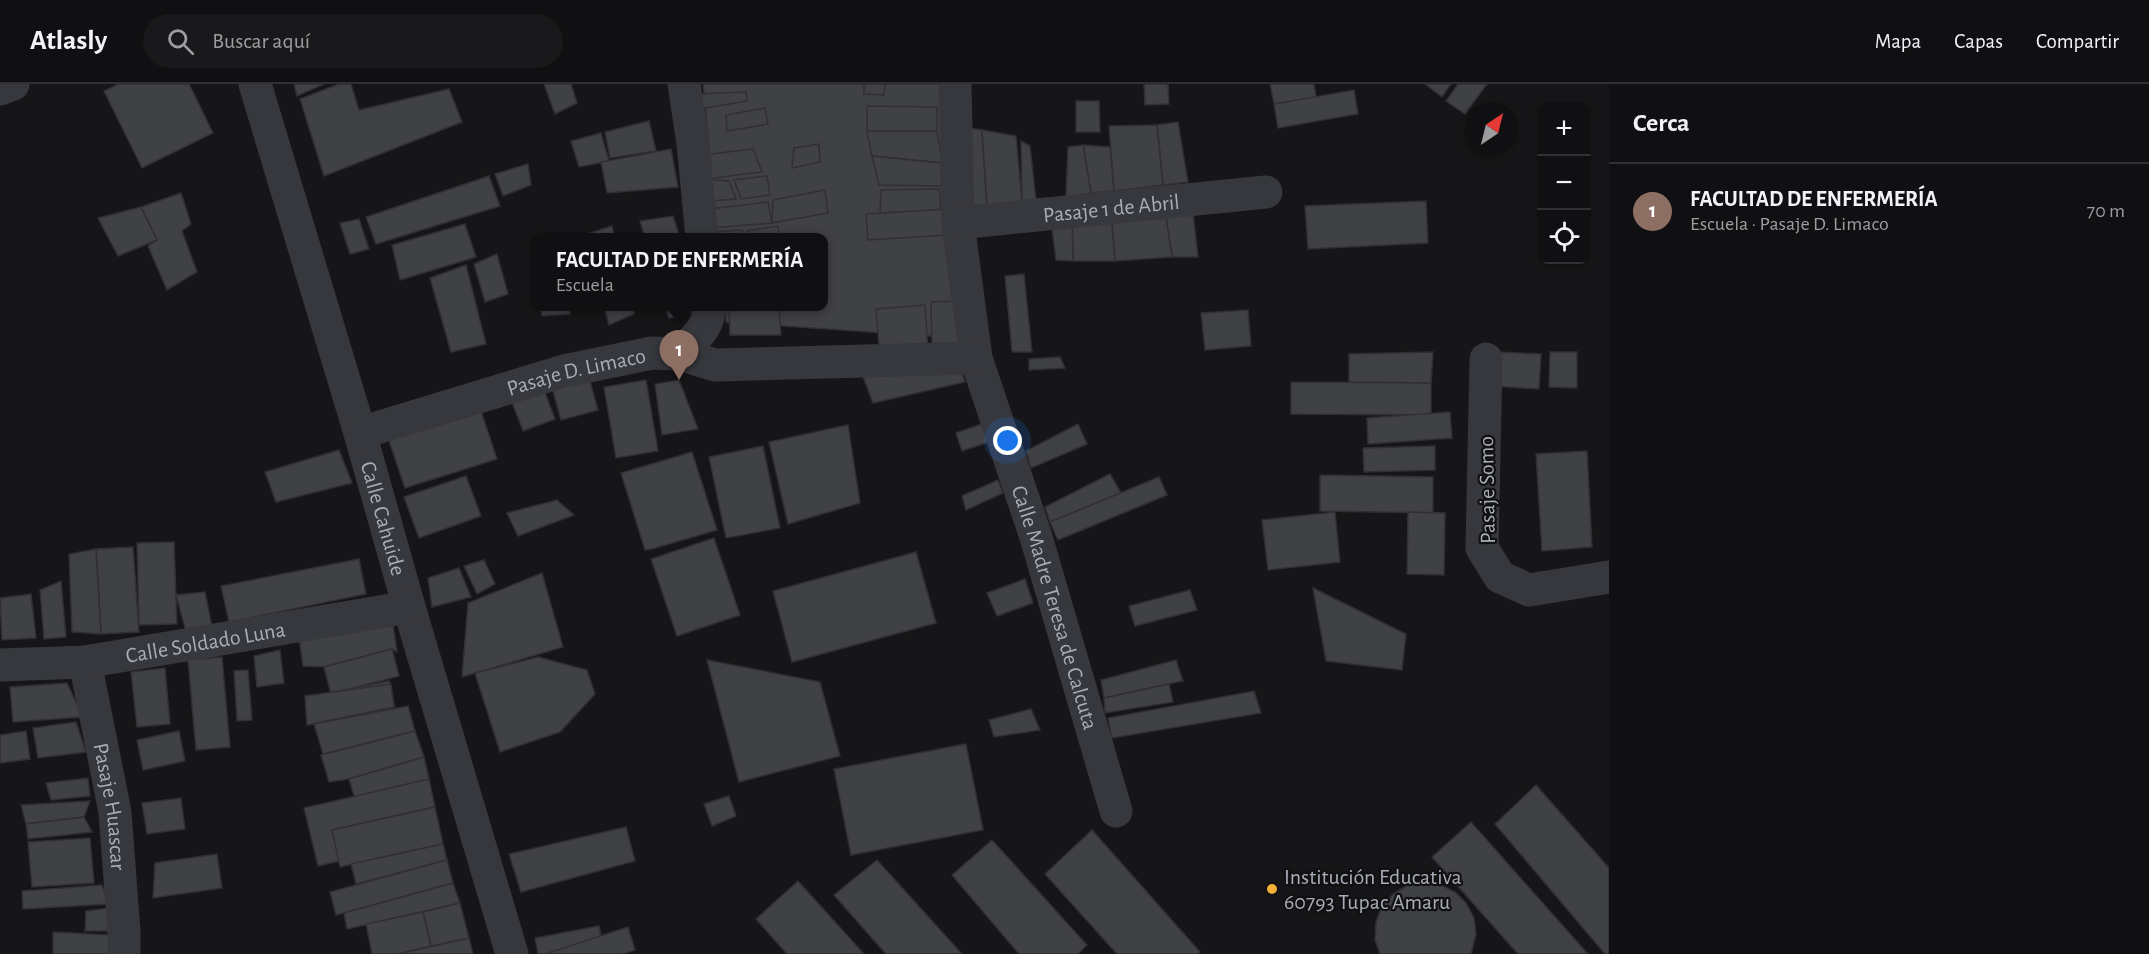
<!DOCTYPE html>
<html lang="es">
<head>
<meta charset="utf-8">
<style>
  :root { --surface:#101012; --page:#19191b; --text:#f1f3f6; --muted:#9c9d9f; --line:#303032; --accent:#0b8043 }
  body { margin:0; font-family:"Alegreya Sans",sans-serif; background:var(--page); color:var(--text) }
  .controls { position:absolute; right:18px; top:18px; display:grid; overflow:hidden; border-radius:12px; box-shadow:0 3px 9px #0003 }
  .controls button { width:54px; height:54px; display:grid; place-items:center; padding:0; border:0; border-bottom:2px solid var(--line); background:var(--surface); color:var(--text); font:30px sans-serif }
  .compass { position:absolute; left:1465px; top:18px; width:54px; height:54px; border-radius:50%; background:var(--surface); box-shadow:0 3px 9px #0003; rotate:35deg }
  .you { position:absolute; left:1008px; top:357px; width:21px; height:21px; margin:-15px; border:4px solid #fff; border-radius:50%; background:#1a73e8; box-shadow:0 0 0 9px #1a73e833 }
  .badge { display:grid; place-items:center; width:39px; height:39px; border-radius:50%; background:var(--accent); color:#fff; font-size:20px; font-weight:700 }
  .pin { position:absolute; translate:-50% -50px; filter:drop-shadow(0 2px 3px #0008) }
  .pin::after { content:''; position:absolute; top:32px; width:21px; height:18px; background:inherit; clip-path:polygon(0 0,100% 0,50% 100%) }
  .popup { position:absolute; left:531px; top:149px; width:297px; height:78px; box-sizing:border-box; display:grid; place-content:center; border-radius:12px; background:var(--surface); filter:drop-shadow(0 2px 4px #0005); font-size:20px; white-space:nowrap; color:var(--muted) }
  .popup b { font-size:22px; color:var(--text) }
  .popup::after { content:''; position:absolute; left:50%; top:100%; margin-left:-12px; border:12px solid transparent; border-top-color:var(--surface) }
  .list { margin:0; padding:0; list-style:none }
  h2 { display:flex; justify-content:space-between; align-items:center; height:78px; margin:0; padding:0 24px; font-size:26px }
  h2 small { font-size:20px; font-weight:400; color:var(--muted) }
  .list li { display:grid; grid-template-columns:39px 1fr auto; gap:18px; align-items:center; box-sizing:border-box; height:96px; padding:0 24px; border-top:2px solid var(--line) }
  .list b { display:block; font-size:22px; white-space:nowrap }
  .list p { margin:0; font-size:20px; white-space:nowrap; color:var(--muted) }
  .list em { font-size:20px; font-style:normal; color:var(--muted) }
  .icon { flex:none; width:33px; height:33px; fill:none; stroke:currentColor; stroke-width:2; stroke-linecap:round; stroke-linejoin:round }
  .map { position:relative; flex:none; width:1609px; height:870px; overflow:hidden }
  header { display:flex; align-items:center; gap:36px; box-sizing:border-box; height:84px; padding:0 30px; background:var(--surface); border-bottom:2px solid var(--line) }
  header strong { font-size:28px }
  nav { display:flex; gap:33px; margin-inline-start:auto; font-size:21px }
  .search { width:420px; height:54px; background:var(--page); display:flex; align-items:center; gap:15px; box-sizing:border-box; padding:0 21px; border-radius:33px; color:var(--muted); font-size:22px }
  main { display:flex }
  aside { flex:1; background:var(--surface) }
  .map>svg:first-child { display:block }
  .building { fill:#404145; stroke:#303034; stroke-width:1.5 }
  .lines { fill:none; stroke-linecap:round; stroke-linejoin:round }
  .minor { stroke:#37383d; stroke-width:33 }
  .poi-dot { fill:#f2b134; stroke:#111113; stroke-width:2 }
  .labels { text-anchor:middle; stroke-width:4.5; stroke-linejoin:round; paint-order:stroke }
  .street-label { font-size:22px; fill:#a8adb8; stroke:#111113 }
  .poi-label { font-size:22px; fill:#a8adb8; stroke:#111113; text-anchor:start }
</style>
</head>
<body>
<header>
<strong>Atlasly</strong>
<div class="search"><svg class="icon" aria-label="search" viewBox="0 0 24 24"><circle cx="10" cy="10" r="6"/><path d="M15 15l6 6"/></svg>Buscar aquí</div>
<nav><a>Mapa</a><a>Capas</a><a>Compartir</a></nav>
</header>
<main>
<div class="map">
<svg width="1609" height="870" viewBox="0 0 1609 870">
  <rect width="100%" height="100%" fill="#161618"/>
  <!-- building -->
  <g class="building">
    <polygon points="118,0 189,0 213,49 142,84 104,7"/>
    <polygon points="294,0 324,0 297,12"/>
    <polygon points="339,0 351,0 359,26 449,5 462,38 324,92 300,15"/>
    <polygon points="544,0 571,0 577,19 555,30"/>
    <polygon points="703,0 940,0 956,254 726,238 725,222 823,222 823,154 718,154"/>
    <polygon points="864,0 885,0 884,11 864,10"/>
    <polygon points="1144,0 1168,0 1169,20 1145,21"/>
    <polygon points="1270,0 1314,0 1316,13 1274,20"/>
    <polygon points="1425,0 1451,0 1442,13"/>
    <polygon points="1458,0 1487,0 1465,30 1446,17"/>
    <polygon points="1354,6 1358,30 1278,44 1274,20"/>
    <polygon points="746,8 747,17 699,25 698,10"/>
    <polygon points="1076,17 1099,17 1100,48 1076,48"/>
    <polygon points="867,22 937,23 937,47 867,47"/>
    <polygon points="765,24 768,40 727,47 726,31"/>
    <polygon points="649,37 656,67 610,74 605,48"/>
    <polygon points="1178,38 1188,98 1163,101 1157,41"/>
    <polygon points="1157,41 1163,101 1114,107 1109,42"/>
    <polygon points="960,43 982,46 987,121 963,122"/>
    <polygon points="982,46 1016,52 1022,117 987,121"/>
    <polygon points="867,47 937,47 942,79 872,72"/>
    <polygon points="601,49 609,77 579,83 571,57"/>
    <polygon points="1021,57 1030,62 1036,116 1022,117"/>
    <polygon points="819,60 820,78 792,84 794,64"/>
    <polygon points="1083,61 1110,63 1114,107 1091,109"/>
    <polygon points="1083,61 1091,109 1066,113 1068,63"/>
    <polygon points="671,65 678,103 607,109 601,78"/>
    <polygon points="753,65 762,88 706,95 702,71"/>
    <polygon points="872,72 942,79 943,102 879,101"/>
    <polygon points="528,80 531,101 503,112 495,90"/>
    <polygon points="489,92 500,122 376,160 366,133"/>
    <polygon points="767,92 770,111 741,115 734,96"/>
    <polygon points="706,95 729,97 736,115 710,117"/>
    <polygon points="939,105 941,126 880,129 881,106"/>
    <polygon points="825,106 828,129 772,139 773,116"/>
    <polygon points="181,109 191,140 182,147 197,188 167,206 148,162 157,156 141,123"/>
    <polygon points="1426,117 1428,159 1308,165 1305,122"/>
    <polygon points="768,118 772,139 709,144 709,125"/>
    <polygon points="1192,120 1198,173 1172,173 1165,126"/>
    <polygon points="141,123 157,156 118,172 98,134"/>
    <polygon points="946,125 948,151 868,156 866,130"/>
    <polygon points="1165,126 1172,173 1115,177 1111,128"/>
    <polygon points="1111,128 1115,177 1073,177 1072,133"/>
    <polygon points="673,132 680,154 645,154 640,137"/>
    <polygon points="1072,133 1073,177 1056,176 1051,137"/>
    <polygon points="359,135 369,165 350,170 340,139"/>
    <polygon points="465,140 476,173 400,196 392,161"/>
    <polygon points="612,142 615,154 585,154 584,151"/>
    <polygon points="778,142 780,154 747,154 747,147"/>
    <polygon points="742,146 743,154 713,154 712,148"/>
    <polygon points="497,170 508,210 485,218 474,180"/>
    <polygon points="466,181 486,260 451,268 430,194"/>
    <polygon points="1024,190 1032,268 1012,268 1005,192"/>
    <polygon points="959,217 966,265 932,264 931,218"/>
    <polygon points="925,221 928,266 879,262 876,225"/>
    <polygon points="540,222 568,222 570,230 542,232"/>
    <polygon points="604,222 632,222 634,230 609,241"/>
    <polygon points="665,222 701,222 703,226 669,234"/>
    <polygon points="729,222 779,222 781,251 730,251"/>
    <polygon points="1248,226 1251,262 1205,266 1201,229"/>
    <polygon points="1433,268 1431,299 1349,298 1349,270"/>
    <polygon points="1495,268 1541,270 1539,305 1493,302"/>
    <polygon points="1550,268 1577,268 1577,304 1549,303"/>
    <polygon points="1060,273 1065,284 1029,286 1029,275"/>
    <polygon points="959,281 965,298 873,319 862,290"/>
    <polygon points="588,290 598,326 561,336 551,300"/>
    <polygon points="646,296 658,367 616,374 604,303"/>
    <polygon points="679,296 698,345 662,351 655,300"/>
    <polygon points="1291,298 1431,299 1431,331 1291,330"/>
    <polygon points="544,306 555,335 523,347 512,318"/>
    <polygon points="480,324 497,375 405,404 388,354"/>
    <polygon points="1450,328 1452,354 1368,360 1367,334"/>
    <polygon points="993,336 992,357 962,367 956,349"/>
    <polygon points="1078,340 1087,360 1031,384 1026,367"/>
    <polygon points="848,341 860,419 788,440 769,358"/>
    <polygon points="763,362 780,444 726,454 709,373"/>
    <polygon points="1435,362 1435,386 1364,388 1363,364"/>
    <polygon points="339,366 352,399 276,418 265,388"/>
    <polygon points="1587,367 1592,463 1542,467 1536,370"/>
    <polygon points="692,368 717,446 652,465 645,466 621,389"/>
    <polygon points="1110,390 1121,409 1050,438 1045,423"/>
    <polygon points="1320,391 1433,393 1433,429 1320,427"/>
    <polygon points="466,392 481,432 419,454 404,413"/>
    <polygon points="1159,393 1167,411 1058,456 1050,438"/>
    <polygon points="998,396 1003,409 966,426 962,412"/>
    <polygon points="557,416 574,431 518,452 507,429"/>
    <polygon points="1335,428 1340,478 1268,486 1262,436"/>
    <polygon points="1408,428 1445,429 1444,491 1407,490"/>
    <polygon points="714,454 740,531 677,552 651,475"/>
    <polygon points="174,458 177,540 139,541 137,459"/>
    <polygon points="133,463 139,548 101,550 96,465"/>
    <polygon points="96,465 101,550 72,548 69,470"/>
    <polygon points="916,468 936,539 792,578 773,507"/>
    <polygon points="359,475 366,510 229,538 221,502"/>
    <polygon points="484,476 495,500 477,510 464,482"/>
    <polygon points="459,484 471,513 432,523 428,494"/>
    <polygon points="542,489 563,563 462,593 468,519"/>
    <polygon points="1025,495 1033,519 997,532 987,509"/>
    <polygon points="61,497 66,553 44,555 40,506"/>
    <polygon points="1313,504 1406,550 1402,586 1326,577"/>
    <polygon points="1190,506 1197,526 1135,542 1129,522"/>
    <polygon points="205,508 212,543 186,548 176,511"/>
    <polygon points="31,510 36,554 2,556 0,514"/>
    <polygon points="393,541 397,568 392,565 324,583 303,582 299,554"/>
    <polygon points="392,565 399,592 331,610 324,583"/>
    <polygon points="280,566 284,599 257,603 254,572"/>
    <polygon points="222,573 230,663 196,666 188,576"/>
    <polygon points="538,573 587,586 595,610 560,648 500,668 475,589"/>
    <polygon points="707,576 820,598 840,672 739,698"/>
    <polygon points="1176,576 1183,597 1104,614 1101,596"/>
    <polygon points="165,584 170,640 137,643 131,588"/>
    <polygon points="248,586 252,636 237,637 234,587"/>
    <polygon points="389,597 395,624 314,640 309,613"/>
    <polygon points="67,599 83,633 13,638 10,603"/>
    <polygon points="391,600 394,623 307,641 305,612"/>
    <polygon points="1169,600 1173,618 1105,629 1104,614"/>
    <polygon points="1254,607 1261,629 1112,654 1108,634"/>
    <polygon points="408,622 415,647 323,670 314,640"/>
    <polygon points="1031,625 1040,646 994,653 989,636"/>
    <polygon points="76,638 86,668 38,674 33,644"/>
    <polygon points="26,647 30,675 0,679 0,651"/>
    <polygon points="179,647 185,677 143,686 137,656"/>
    <polygon points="415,647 424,673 349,695 329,698 321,671"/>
    <polygon points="966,660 983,746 851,771 834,685"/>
    <polygon points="424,673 429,695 355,715 349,695"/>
    <polygon points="88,694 90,712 51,716 46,699"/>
    <polygon points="429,695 435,723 332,746 340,777 318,782 304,724"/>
    <polygon points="1536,701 1609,784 1609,870 1605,870 1495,740"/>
    <polygon points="729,712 736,732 712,742 704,720"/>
    <polygon points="181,714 185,745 147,750 142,719"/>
    <polygon points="90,717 84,733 26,740 21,721"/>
    <polygon points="435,723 443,760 340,783 332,746"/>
    <polygon points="84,733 92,748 28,755 26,740"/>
    <polygon points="1471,738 1588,870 1518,870 1432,773"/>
    <polygon points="626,743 635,777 521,808 509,770"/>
    <polygon points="1092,746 1200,868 1198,870 1117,870 1045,790"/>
    <polygon points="90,754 94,799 32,803 28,758"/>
    <polygon points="992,756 1087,861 1078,870 1019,870 952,791"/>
    <polygon points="443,760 447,776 356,800 351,780"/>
    <polygon points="217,770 222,804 153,814 155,779"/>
    <polygon points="447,776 453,799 336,831 330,808"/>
    <polygon points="877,776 962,870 886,870 834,811"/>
    <polygon points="798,797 864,870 787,870 756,835"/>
    <polygon points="1425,798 1441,801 1455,808 1466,819 1474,834 1476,850 1471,870 1380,870 1375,856 1376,838 1382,822 1393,810 1408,801"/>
    <polygon points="453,799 460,819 347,845 344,829"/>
    <polygon points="102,801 109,820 23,825 22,807"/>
    <polygon points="460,819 469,854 431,862 423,828"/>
    <polygon points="110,824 114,847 85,847 86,827"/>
    <polygon points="423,828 431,862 397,870 372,870 366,840"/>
    <polygon points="599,842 604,870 538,870 535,854"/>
    <polygon points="628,843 635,866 623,870 545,870"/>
    <polygon points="53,848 110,851 110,870 53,870"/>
    <polygon points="469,854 473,870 398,870"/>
  </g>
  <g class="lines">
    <!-- minor -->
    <g class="minor">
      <path id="s1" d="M255,0L360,349L409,523L512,870"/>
      <polyline points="684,0 693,59 702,154"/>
      <path id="s2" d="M955,0L958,139L976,274L1036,453L1116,727"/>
      <polyline points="0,5 13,0"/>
      <path id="s3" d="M958,139L1266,108"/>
      <path d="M679,270C692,257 711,243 709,222"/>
      <polyline points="1486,275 1482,464 1500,493 1529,506 1609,493"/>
      <path id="s4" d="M360,349L564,287L652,269L679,270L715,281L976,274"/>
      <path id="s5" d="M85,578L115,728L124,848V870"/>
      <path id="s6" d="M0,581L85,578L409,523"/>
    </g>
  </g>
  <!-- markers -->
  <circle class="poi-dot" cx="1272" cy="805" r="6"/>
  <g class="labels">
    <!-- street labels -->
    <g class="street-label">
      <text dy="8" stroke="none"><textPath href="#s3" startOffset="154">Pasaje 1 de Abril</textPath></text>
      <text dy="8" stroke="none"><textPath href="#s4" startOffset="225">Pasaje D. Limaco</textPath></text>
      <text transform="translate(1486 406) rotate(-91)" y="8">Pasaje Somo</text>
      <text dy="8" stroke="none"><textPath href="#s1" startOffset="453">Calle Cahuide</textPath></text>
      <text dy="8" stroke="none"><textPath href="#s2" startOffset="537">Calle Madre Teresa de Calcuta</textPath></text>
      <text dy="8" stroke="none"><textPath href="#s6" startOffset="207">Calle Soldado Luna</textPath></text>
      <text dy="8" stroke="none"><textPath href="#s5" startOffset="147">Pasaje Huascar</textPath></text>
    </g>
    <!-- poi labels -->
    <g class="poi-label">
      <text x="1284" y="800">Institución Educativa<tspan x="1284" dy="25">60793 Tupac Amaru</tspan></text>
    </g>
  </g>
</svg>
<div class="controls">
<button>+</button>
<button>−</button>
<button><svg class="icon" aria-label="locate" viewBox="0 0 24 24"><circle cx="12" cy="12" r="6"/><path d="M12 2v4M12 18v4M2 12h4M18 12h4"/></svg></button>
</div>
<svg class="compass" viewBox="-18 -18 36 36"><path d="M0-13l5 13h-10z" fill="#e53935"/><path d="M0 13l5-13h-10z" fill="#9c9d9f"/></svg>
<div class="you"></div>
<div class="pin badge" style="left:679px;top:296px;background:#8d6e63">1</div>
<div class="popup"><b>FACULTAD DE ENFERMERÍA</b>Escuela</div>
</div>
<aside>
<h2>Cerca<small></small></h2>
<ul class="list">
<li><span class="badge" style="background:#8d6e63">1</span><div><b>FACULTAD DE ENFERMERÍA</b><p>Escuela · Pasaje D. Limaco</p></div><em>70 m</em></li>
</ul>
</aside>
</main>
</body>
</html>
